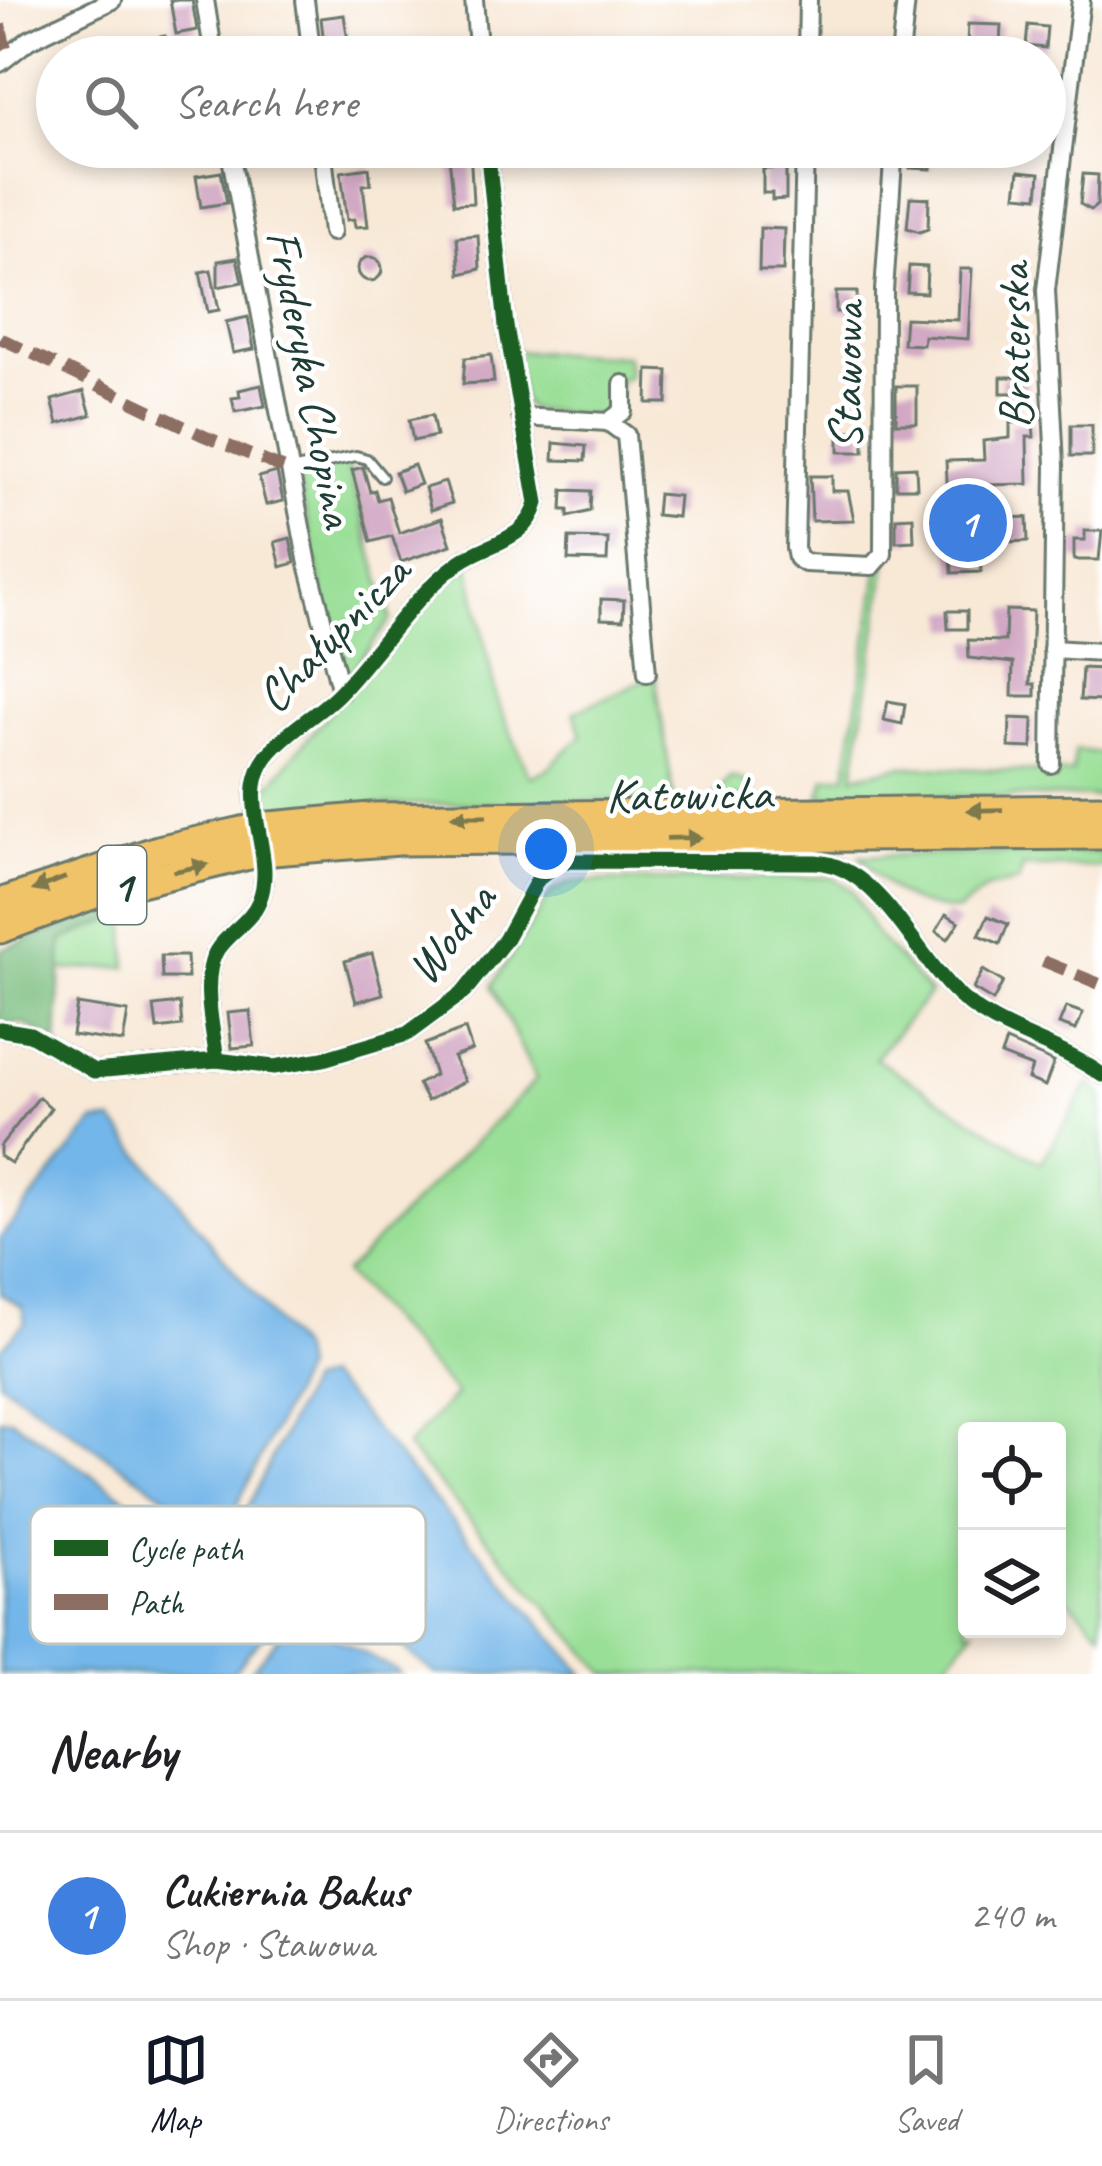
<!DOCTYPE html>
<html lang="en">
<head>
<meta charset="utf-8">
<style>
  :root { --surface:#fff; --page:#f2f2f2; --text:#202124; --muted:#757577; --line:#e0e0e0; --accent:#111827 }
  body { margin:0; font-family:Caveat,sans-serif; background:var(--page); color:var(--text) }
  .controls { position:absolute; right:36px; bottom:36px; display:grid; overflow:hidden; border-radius:12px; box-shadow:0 6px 18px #0003 }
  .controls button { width:108px; height:108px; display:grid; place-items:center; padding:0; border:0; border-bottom:3px solid var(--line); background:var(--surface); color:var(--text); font:60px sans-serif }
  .you { position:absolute; left:546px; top:849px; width:42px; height:42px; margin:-30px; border:9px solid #fff; border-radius:50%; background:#1a73e8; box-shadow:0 0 0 18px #1a73e833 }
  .badge { display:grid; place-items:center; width:78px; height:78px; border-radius:50%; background:var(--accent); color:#fff; font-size:39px; font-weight:700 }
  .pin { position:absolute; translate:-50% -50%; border:6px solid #fff; box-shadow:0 3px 12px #0006 }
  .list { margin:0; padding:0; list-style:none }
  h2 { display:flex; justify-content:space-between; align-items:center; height:156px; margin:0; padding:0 48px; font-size:51px }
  h2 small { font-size:39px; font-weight:400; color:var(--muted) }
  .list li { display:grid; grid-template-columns:78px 1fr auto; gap:36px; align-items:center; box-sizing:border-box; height:168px; padding:0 48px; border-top:3px solid var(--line) }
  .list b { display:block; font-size:45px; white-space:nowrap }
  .list p { margin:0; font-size:39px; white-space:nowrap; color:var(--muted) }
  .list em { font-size:39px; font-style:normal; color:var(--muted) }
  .icon { flex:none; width:66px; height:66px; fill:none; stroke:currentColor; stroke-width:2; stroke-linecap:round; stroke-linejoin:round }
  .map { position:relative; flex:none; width:1102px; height:1674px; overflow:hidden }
  .search { position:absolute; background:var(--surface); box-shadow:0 6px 18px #0003; left:36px; right:36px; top:36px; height:132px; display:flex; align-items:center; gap:30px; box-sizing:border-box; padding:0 42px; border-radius:66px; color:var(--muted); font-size:45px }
  .sheet { height:324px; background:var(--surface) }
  nav { display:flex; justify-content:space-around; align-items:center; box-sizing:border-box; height:168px; border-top:3px solid var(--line); background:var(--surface); font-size:33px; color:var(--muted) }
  nav a { display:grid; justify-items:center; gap:6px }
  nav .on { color:var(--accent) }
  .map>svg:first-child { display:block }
  .green { fill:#9adf97; stroke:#5c8e66; stroke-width:3 }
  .forest { fill:#7bbe80; stroke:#4d7e5a; stroke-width:3 }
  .water { fill:#73b6e9; stroke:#497a8e; stroke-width:3 }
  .building { fill:#d2a8c4 }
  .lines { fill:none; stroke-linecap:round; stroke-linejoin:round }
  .service-casing { stroke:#6b796d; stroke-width:14 }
  .minor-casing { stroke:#6b796d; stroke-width:22 }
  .primary-casing { stroke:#6b796d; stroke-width:33 }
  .service { stroke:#fff; stroke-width:8 }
  .minor { stroke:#fff; stroke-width:16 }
  .primary { stroke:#f1c369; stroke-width:27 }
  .primary-bridge-casing { stroke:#6b796d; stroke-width:33; stroke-linecap:butt }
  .primary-bridge { stroke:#f1c369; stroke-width:27 }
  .quiet { stroke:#8d6e63; stroke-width:12; stroke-dasharray:24 12; stroke-linecap:butt }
  .cycleway-casing { stroke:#fff; stroke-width:22 }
  .cycleway { stroke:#1b5e20; stroke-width:15 }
  .oneway { fill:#7d794c }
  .labels { text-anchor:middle; stroke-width:9; stroke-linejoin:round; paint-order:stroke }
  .shield { fill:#fff; stroke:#627771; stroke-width:3 }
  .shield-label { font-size:45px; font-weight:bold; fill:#1f3d34 }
  .street-label { font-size:48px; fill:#1f3d34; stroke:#fff }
  .key { fill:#fff; stroke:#bcc5c2; stroke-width:3 }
  .key-label { font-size:33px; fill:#1f3d34 }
</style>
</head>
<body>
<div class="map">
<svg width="1102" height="1674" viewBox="0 0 1102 1674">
  <rect width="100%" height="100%" fill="#fff"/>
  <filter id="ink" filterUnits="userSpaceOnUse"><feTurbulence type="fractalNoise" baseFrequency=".00833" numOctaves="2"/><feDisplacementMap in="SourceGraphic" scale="24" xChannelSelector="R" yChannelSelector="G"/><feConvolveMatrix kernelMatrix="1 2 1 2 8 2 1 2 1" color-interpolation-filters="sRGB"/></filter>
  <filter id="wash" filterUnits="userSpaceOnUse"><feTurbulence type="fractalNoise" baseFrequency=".004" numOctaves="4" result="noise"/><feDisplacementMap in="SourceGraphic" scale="48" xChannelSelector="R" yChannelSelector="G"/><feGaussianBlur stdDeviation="2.7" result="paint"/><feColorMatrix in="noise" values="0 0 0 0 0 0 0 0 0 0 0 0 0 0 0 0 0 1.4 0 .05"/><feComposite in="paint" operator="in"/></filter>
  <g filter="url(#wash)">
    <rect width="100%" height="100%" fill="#f8e8d6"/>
    <!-- green -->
    <g class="green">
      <polygon points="514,351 627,356 629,377 620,379 617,412 607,417 530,409 522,399"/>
      <polygon points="347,463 391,619 351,672 340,668 297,475"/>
      <polygon points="887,562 854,776 901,766 1072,773 1075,750 1102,753 1102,797 820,796 825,778 846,775 878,571"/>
      <polygon points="469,565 497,701 530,777 547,769 582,735 574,712 655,675 674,800 328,806 262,816 266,790 416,605"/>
      <polygon points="730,777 746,781 757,798 712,799"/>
      <path d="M1102,852V867H1023L1018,882L987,888L958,911C905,904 895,897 860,856Z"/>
      <polygon points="832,877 852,890 876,934 930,993 875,1058 1041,1163 1089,1084 1102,1094 1102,1633 1057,1588 1057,1431 967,1431 967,1629 975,1629 937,1674 606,1674 406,1447 456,1394 344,1273 536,1080 492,986 551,892 572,882"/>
      <polygon points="126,914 127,967 58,970 62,939"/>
    </g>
    <!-- forest -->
    <polygon class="forest" points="127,903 126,914 62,940 57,1045 25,1024 0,1023 0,950"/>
    <!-- water -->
    <g class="water">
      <polygon points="113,1121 300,1352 303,1370 228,1524 213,1529 0,1382 0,1350 25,1322 22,1307 0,1294 0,1238 94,1122"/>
      <polygon points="325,1377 344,1394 584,1674 435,1674 401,1646 242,1544 238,1528 308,1383"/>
      <polygon points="0,1419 11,1419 279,1604 282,1613 231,1674 0,1674"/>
      <polygon points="306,1622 396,1671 400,1674 248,1674 290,1623"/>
    </g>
    <g id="blocks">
      <!-- building -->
      <g class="building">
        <polygon points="170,0 192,0 197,30 176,34"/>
        <polygon points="344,15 348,41 324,44 321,18"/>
        <polygon points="968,24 1001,25 1000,45 967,44"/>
        <polygon points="1028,25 1047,27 1045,48 1026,46"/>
        <polygon points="165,36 169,57 152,57 148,39"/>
        <polygon points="448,147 470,147 473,203 454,204"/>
        <polygon points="911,147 933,147 931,169 910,168"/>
        <polygon points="369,168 371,184 363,185 368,226 355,227 354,219 347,220 341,172"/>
        <polygon points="786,168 786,199 772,200 772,193 763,193 763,169"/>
        <polygon points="1019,171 1040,173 1038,197 1016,195"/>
        <polygon points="221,172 227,203 201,207 196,176"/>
        <polygon points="1083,174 1098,175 1097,205 1091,210 1080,204"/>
        <polygon points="910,197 929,198 928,229 920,232 907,228"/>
        <polygon points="760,228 784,229 783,271 759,271"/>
        <polygon points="478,235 480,269 460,274 457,237"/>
        <circle cx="370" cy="269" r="12"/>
        <polygon points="237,258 242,282 218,287 218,261"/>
        <polygon points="909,266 927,267 926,293 907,292"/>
        <polygon points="960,269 972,269 968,339 924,336 923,345 903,344 905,318 958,320"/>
        <polygon points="211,270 219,310 208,312 200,272"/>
        <rect x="836" y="292" width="21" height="20"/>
        <polygon points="248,317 254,349 233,353 226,322"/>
        <polygon points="491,355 494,382 463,384 465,358"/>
        <polygon points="648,370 668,371 667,403 647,403"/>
        <rect x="1001" y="377" width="25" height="16"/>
        <polygon points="261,385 265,406 235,412 232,398 240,397 239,390"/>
        <rect x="896" y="386" width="21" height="37"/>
        <polygon points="84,391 91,415 58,424 52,400"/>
        <polygon points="432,415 436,436 413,441 409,420"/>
        <polygon points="1033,422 1034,437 1027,437 1028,484 984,485 986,519 1027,517 1028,541 980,543 981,572 952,573 946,461 984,460 983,441 1010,438 1010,423"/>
        <rect x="1071" y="425" width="21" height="31"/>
        <rect x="839" y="431" width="25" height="21"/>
        <polygon points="554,443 586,446 585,461 553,460"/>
        <polygon points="414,465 421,484 402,491 395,472"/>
        <polygon points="363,467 370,492 375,490 378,500 388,497 399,533 442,518 451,545 401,562 392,536 371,542 352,470"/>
        <polygon points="916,467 917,488 896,488 896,468"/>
        <polygon points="277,472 283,501 266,505 259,477"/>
        <polygon points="810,476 832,476 832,491 848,491 854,520 812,521"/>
        <polygon points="445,482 452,503 431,510 425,488"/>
        <polygon points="563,490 591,491 590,511 568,517 568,510 562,510"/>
        <polygon points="658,494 679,496 677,517 656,515"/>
        <polygon points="913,517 914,541 896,542 896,518"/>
        <polygon points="1085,531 1102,531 1099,560 1074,560 1074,540 1085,540"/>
        <polygon points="290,538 295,563 281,567 275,542"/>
        <polygon points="569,538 608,539 607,561 568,560"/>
        <polygon points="601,599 624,600 623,620 601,619"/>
        <polygon points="1006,610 1033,611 1030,684 1035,684 1035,696 1012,696 1013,663 969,658 968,640 1005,641"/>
        <polygon points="947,611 967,611 967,629 948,629"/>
        <polygon points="1082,668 1102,669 1102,701 1080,700"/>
        <polygon points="888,701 905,704 902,724 884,720"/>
        <polygon points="1010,718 1033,719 1032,748 1009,747"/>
        <polygon points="946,914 959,922 948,939 936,931"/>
        <polygon points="988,916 1008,924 1000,944 979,935"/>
        <polygon points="372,953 383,994 356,1002 345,961"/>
        <polygon points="161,956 187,956 188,978 162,978"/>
        <polygon points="983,970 1003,982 993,1001 973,989"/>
        <polygon points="180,1003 182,1026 157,1029 154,1006"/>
        <polygon points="77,1004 128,1012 123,1042 72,1035"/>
        <polygon points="1066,1007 1083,1013 1076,1030 1059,1024"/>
        <polygon points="250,1011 254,1046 232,1048 228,1013"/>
        <polygon points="465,1029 472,1050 453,1057 465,1081 427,1101 418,1084 435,1075 425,1044"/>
        <polygon points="1006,1041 1054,1062 1045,1086 1028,1079 1032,1067 1001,1055"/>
        <polygon points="39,1097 51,1108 11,1163 0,1156 0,1146"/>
      </g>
    </g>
  </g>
  <g filter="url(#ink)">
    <use href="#blocks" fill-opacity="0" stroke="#6b796d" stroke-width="3"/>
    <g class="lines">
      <!-- service casing -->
      <g class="service-casing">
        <polyline id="service" points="291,470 356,456 367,459 382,477"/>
      </g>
      <!-- minor casing -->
      <g class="minor-casing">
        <g id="minor">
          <polyline points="205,0 214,57"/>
          <polyline points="305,0 312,57"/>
          <polyline points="474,0 479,57"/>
          <polyline points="807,57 808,0"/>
          <polyline points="900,57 906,0"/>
          <polyline points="0,63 29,40 112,0"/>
          <polyline points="229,147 308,564 341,692"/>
          <polyline points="322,147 332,232"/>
          <polyline points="805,147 795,548 797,558 805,563 872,566 883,554 884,291 894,147"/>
          <polyline points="521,417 608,422 626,435 647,673"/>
          <polyline points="608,422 623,411 623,384"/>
          <polyline points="1052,649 1102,652"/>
          <polyline points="1051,764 1055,465 1046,290 1081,0"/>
          <path d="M0,1029L30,1034L94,1071L217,1060L274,1067L323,1059L407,1034L464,992L505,940L538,879L561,861L816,862C878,866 913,951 955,992C995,1032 1057,1042 1102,1075"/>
          <path d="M217,1060C213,1029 200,978 217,950C228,933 251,921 259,901C279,853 230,795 272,750C292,727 321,713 342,690C383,646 411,598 460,562C489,542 527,541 537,503L506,326L487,147"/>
        </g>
      </g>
      <!-- primary casing -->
      <g class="primary-casing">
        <g id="primary">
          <polyline points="270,826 370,817 1102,809"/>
          <polyline points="273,851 399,841 1102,835"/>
          <polyline points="0,903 158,850 242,831"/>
          <polyline points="0,929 100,892 249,855"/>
        </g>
      </g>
      <!-- service -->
      <use href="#service" class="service"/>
      <!-- minor -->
      <use href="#minor" class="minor"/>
      <!-- primary -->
      <use href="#primary" class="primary"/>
      <!-- primary-bridge casing -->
      <g class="primary-bridge-casing">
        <g id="primary-bridge">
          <polyline points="242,831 270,826"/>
          <polyline points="249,855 273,851"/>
        </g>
      </g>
      <!-- primary-bridge -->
      <use href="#primary-bridge" class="primary-bridge"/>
      <!-- quiet -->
      <g class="quiet">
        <polyline points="0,25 8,57"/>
        <polyline points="0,338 204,436 290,471"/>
        <polyline points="1043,961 1102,985"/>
      </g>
      <!-- cycleway casing -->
      <g class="cycleway-casing">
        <g id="cycleway">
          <path d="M0,1029L30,1034L94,1071L217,1060L274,1067L323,1059L407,1034L464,992L505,940L538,879L561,861L816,862C878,866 913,951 955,992C995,1032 1057,1042 1102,1075"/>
          <path d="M217,1060C213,1029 200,978 217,950C228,933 251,921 259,901C279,853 230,795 272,750C292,727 321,713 342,690C383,646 411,598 460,562C489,542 527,541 537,503L506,326L487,147"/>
        </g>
      </g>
      <!-- cycleway -->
      <use href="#cycleway" class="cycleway"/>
    </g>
    <!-- one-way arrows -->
    <defs><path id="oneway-solid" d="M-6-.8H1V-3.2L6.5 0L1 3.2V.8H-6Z" transform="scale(3)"/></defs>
    <g class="oneway">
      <use href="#oneway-solid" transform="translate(985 810) rotate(179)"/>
      <use href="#oneway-solid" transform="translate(469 816) rotate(180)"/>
      <use href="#oneway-solid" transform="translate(684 838) rotate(-1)"/>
      <use href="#oneway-solid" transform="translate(191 868) rotate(-12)"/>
      <use href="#oneway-solid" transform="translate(49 884) rotate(159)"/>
    </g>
  </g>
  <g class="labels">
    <!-- shield labels -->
    <rect class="shield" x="98" y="846" width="48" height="78" rx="9"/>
    <g class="shield-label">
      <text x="122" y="901">1</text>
    </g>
    <!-- street labels -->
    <g class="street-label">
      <text transform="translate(1013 346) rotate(-91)" y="17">Braterska</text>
      <text transform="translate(845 376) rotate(-89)" y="17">Stawowa</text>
      <text transform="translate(312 378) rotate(79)" y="17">Fryderyka Chopina</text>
      <text transform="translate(332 633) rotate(-46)" y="17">Chałupnicza</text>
      <text transform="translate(689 793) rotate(-1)" y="17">Katowicka</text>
      <text transform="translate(450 933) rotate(-52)" y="17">Wodna</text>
    </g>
  </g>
  <!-- legend -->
  <rect x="30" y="1506" width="396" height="138" rx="18" class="key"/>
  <rect x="54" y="1540" width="54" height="16" fill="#1b5e20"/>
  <rect x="54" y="1594" width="54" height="16" fill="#8d6e63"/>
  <g class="key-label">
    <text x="129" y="1560">Cycle path</text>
    <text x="129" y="1614">Path</text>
  </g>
</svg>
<div class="controls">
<button><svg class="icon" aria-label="locate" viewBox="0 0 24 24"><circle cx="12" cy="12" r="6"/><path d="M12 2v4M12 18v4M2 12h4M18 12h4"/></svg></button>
<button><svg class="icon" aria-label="layers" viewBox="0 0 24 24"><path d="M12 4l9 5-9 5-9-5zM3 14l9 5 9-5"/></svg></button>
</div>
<div class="you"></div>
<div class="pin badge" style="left:968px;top:523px;background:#3f7fe0">1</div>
<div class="search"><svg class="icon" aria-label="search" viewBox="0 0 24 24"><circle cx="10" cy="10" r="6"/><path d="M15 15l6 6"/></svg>Search here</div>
</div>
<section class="sheet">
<h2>Nearby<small></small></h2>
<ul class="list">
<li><span class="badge" style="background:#3f7fe0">1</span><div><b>Cukiernia Bakus</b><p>Shop · Stawowa</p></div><em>240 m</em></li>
</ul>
</section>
<nav>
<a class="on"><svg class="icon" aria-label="map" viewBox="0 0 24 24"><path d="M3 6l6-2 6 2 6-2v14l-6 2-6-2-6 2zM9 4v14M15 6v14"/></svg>Map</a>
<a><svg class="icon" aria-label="directions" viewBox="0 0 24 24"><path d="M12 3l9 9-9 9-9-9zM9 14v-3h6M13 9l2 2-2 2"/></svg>Directions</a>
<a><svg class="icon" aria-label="saved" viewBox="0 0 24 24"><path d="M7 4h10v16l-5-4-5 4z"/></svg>Saved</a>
</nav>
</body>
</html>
